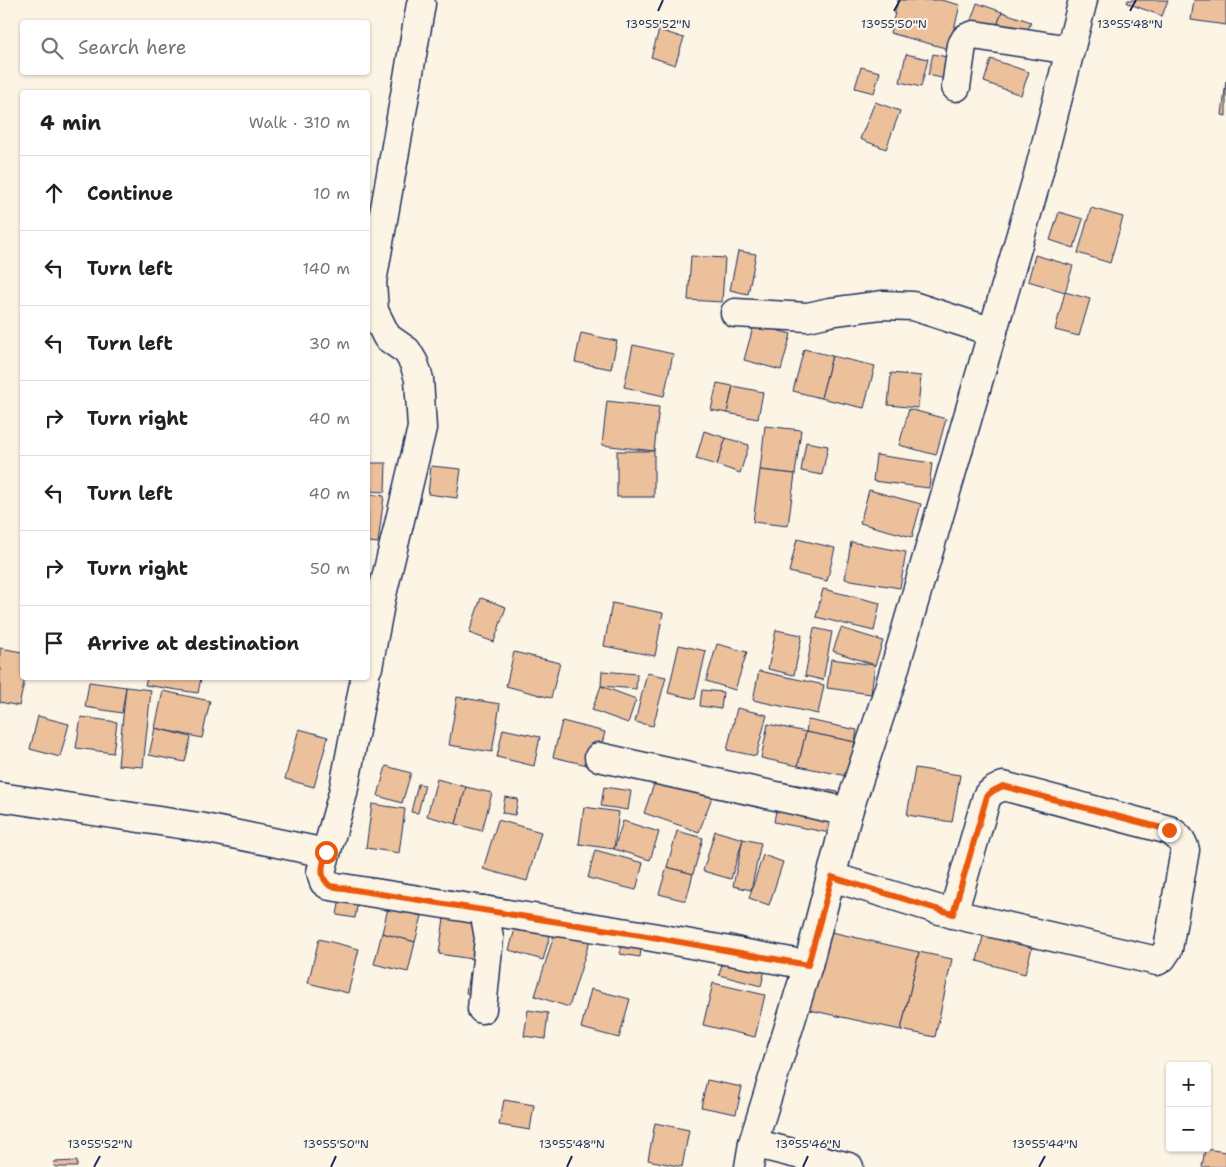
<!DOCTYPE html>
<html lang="en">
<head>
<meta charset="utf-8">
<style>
  :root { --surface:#fff; --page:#f2f2f2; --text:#202124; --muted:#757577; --line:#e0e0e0 }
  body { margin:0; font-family:"Shantell Sans",sans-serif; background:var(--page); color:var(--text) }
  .controls { position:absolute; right:15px; bottom:15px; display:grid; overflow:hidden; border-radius:5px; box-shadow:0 1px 4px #0004 }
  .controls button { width:45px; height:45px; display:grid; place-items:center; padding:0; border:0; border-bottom:1px solid var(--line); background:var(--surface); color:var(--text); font:25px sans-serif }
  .stop { position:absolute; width:15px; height:15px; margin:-11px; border:4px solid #ea580c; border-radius:50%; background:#fff }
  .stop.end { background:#ea580c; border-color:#fff; box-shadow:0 1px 5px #0008 }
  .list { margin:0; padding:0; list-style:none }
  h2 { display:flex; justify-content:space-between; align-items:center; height:65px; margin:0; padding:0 20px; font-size:21px }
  h2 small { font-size:16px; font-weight:400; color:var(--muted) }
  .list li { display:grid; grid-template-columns:32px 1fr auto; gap:15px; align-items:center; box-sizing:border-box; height:75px; padding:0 20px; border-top:1px solid var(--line) }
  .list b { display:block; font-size:19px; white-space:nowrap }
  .list em { font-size:16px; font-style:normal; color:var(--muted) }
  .icon { flex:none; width:28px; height:28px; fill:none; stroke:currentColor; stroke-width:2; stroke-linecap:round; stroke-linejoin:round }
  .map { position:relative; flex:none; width:1226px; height:1167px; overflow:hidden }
  .search { position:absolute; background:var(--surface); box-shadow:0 1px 4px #0004; left:20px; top:20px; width:350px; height:55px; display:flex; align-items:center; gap:12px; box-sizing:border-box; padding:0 18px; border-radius:5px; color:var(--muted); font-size:19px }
  .panel { position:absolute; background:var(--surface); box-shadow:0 1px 4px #0004; left:20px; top:90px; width:350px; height:590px; border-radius:5px }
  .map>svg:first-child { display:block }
  .building { fill:#edc09c; stroke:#1b2f5e }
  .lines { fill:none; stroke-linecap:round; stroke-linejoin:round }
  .minor-casing { stroke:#1b2f5e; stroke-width:31 }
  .minor { stroke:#fcf5e5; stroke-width:28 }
  .route { stroke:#ea580c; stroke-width:6 }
  .ticks { fill:none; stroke:#1b2f5e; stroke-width:2 }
  .ticks-label { font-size:12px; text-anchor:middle; fill:#1b2f5e; stroke:#fcf5e5; stroke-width:4; stroke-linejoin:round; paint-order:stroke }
</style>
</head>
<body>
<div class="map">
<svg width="1226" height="1167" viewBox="0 0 1226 1167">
  <rect width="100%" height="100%" fill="#fcf5e5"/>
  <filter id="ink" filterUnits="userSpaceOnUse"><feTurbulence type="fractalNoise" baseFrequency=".02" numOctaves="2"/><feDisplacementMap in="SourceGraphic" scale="10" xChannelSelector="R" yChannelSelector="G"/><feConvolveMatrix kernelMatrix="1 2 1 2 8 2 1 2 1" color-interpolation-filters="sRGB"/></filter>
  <g filter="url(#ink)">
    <!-- building -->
    <g class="building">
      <polygon points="898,0 941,0 960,5 949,49 890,33"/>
      <polygon points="1128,0 1168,0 1162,16 1127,3"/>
      <polygon points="1194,0 1226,0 1226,25 1191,20"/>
      <polygon points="977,3 1002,12 994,34 969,26"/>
      <polygon points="1002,12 1031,22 1022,45 994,34"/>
      <polygon points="659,30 684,38 675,65 651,57"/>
      <polygon points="906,54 928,59 921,87 900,82"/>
      <polygon points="933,54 974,63 969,84 928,75"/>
      <polygon points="991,59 1029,72 1021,95 984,82"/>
      <polygon points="861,67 880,72 874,93 855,88"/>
      <polygon points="1226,81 1226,116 1222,115"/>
      <polygon points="875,102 900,111 886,149 860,139"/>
      <polygon points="1091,208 1123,217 1110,263 1078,253"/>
      <polygon points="1059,212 1083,219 1074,248 1050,240"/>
      <polygon points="738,251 756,254 748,294 730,290"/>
      <polygon points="1035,255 1073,266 1065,292 1028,281"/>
      <polygon points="691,256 725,258 722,302 688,300"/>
      <polygon points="1065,292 1090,299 1079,336 1055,330"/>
      <polygon points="754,324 791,334 781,370 744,360"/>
      <polygon points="581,333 617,341 611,369 575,362"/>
      <polygon points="633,345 673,354 664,396 624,387"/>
      <polygon points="804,349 832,356 821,398 793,391"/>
      <polygon points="832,356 875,366 864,408 821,398"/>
      <polygon points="891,373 921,376 918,408 888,405"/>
      <polygon points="717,383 733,386 727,413 711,410"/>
      <polygon points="733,386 763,392 758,419 727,413"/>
      <polygon points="607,401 659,407 654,451 602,445"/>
      <polygon points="909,409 946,419 936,455 899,445"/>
      <polygon points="765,426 801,430 795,474 760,470"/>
      <polygon points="704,431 726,438 717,465 696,459"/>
      <polygon points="726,438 749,445 740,473 717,465"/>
      <polygon points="806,442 828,446 822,475 801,471"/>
      <rect x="617" y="451" width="37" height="46"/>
      <polygon points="876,455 932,463 929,488 873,481"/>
      <polygon points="368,463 386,463 385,492 368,491"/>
      <polygon points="431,466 461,469 457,498 428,494"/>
      <polygon points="760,470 795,474 788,526 753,522"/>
      <polygon points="869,490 921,504 912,537 860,523"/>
      <polygon points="368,494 384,496 378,543 368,542"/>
      <polygon points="797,539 835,548 827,581 789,572"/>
      <polygon points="851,542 906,552 900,588 845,579"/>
      <polygon points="823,589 880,603 874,631 816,617"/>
      <polygon points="481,598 506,607 494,642 469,633"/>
      <polygon points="612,603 663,613 655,656 604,646"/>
      <polygon points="814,628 832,632 823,680 805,676"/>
      <polygon points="841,628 883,641 875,665 833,651"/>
      <polygon points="776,630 802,635 794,675 768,669"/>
      <polygon points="717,644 747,652 735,690 706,681"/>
      <polygon points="679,645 706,651 695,699 668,693"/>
      <polygon points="0,648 22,652 22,678 25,678 19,706 0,702"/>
      <polygon points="514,652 560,663 551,698 506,686"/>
      <polygon points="831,659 875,665 871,694 827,688"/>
      <polygon points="602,671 637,674 636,689 601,686"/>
      <polygon points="759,671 824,685 818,714 753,700"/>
      <polygon points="647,673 666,677 653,726 635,722"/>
      <polygon points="147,678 201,678 198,693 145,685"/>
      <polygon points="89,682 126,687 122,713 85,707"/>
      <polygon points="601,686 636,699 628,723 592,710"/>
      <polygon points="126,687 151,690 143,767 118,765"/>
      <polygon points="702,690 723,692 721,709 700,706"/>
      <polygon points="163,691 210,701 202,738 155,728"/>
      <polygon points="457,697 500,704 492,752 449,745"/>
      <polygon points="737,708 767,715 756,756 727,750"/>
      <polygon points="38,716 69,724 60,757 30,749"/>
      <polygon points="81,717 117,722 113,753 76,748"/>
      <polygon points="808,720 857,730 855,742 806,732"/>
      <polygon points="562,721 605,732 596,767 553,757"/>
      <polygon points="768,724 806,732 798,766 761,758"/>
      <polygon points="155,728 191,737 185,762 149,755"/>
      <polygon points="299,729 328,737 314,787 285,779"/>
      <polygon points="503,729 540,737 534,766 497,757"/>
      <polygon points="806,732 855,742 847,776 798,766"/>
      <polygon points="386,766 411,773 402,803 378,796"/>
      <polygon points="915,768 960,775 952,822 907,815"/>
      <polygon points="656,778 712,797 699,832 644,813"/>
      <polygon points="437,779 466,787 456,824 427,816"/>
      <polygon points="781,782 838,792 830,833 774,822"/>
      <polygon points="418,784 425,785 418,813 411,812"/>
      <polygon points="466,787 492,793 482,831 456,824"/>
      <polygon points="604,787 631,791 628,810 601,806"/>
      <polygon points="505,797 518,799 515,815 502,813"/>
      <polygon points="372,804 405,809 399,853 366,848"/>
      <polygon points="584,807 619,812 614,849 579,844"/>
      <polygon points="498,820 541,832 527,881 483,869"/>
      <polygon points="623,821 659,832 650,860 614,849"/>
      <polygon points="677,831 703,838 693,874 667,867"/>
      <polygon points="715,831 743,839 731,879 703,871"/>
      <polygon points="743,839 761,843 751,890 733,886"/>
      <polygon points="595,850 643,863 636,890 588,878"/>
      <polygon points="763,855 783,862 769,905 749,898"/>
      <polygon points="667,867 693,874 686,901 659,894"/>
      <polygon points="342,887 360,890 355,918 337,915"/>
      <polygon points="522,904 556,914 543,960 509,950"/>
      <polygon points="388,908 422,916 415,942 382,933"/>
      <polygon points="989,912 1038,925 1025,974 977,961"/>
      <polygon points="560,916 594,927 569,1007 535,996"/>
      <polygon points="444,918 478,923 472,959 439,954"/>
      <polygon points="625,925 644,928 640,957 620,954"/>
      <polygon points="814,928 919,952 901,1030 796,1007"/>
      <polygon points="382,933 415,942 408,972 374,964"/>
      <polygon points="730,934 771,945 761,986 719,975"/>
      <polygon points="319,939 359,949 348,993 308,983"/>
      <polygon points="919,952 952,959 935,1037 901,1030"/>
      <polygon points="469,972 489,976 485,996 466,993"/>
      <polygon points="713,983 765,995 755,1037 703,1025"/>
      <polygon points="591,989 630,999 619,1038 581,1028"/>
      <polygon points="528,1010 548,1013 545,1039 524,1036"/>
      <polygon points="707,1080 742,1087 736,1114 701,1107"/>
      <polygon points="504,1100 534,1105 530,1130 499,1125"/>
      <polygon points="655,1123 689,1130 682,1167 648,1160"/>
      <polygon points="1205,1149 1226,1152 1226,1167 1202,1167"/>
      <polygon points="77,1161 77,1167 55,1167 54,1162"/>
    </g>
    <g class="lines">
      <!-- minor casing -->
      <g class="minor-casing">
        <g id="minor">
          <polyline points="956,87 962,45 966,38 974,35 1070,50"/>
          <polyline points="735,313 808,317 830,312 882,305 913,306 993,332"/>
          <polyline points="368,667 381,599 422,428 419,379 414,363 407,351 387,337 374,311 372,282 421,4"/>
          <polyline points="365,678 343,793 321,872 324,882 330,886 641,935 808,965"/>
          <polyline points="599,757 848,812"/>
          <polyline points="0,797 199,827 326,853"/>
          <path d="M832,877L953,914L1157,961L1162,958L1168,949L1185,850C1182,839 1178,836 1169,830L1003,786L993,791L987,796L953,914"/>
          <polyline points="482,1009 489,938 484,910"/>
          <polyline points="753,1143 849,1167"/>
          <polyline points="749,1167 753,1143 808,965 848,812 889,688 1037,179 1083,0"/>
        </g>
      </g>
      <!-- minor -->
      <use href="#minor" class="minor"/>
    </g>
  </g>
  <g class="lines" filter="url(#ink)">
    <!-- route -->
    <path class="route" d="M326,852C323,865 318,876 330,886L641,935L808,965L832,877L953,914L987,796L993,791L1003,786L1169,830"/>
  </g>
  <!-- ticks -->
  <path class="ticks" d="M658,11L663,0M894,11L900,0M1130,11L1136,0M94,1167L100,1156M331,1167L336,1156M567,1167L572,1156M803,1167L808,1156M1039,1167L1045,1156"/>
  <g class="ticks-label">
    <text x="658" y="28">13°55'52"N</text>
    <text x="894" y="28">13°55'50"N</text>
    <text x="1130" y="28">13°55'48"N</text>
    <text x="100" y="1148">13°55'52"N</text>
    <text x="336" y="1148">13°55'50"N</text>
    <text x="572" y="1148">13°55'48"N</text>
    <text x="808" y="1148">13°55'46"N</text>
    <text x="1045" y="1148">13°55'44"N</text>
  </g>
</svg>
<div class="controls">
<button>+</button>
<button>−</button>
</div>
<div class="stop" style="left:326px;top:852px"></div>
<div class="stop end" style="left:1169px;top:830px"></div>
<div class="search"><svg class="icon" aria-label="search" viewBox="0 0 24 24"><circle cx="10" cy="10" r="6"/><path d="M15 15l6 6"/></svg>Search here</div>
<section class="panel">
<h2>4 min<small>Walk · 310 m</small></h2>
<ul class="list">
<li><svg class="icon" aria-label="ahead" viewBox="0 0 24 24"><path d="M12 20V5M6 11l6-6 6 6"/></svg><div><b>Continue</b></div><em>10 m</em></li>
<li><svg class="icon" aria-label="left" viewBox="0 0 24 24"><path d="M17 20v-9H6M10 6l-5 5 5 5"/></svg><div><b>Turn left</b></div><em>140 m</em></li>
<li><svg class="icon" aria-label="left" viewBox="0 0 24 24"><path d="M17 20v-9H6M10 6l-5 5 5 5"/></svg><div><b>Turn left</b></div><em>30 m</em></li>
<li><svg class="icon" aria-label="right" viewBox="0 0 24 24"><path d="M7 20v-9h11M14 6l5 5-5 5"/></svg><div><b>Turn right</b></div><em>40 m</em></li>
<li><svg class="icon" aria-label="left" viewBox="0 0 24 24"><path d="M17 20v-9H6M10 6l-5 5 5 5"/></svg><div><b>Turn left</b></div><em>40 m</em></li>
<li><svg class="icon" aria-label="right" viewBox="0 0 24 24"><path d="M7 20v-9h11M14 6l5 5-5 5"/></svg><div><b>Turn right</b></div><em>50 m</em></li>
<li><svg class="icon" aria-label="arrive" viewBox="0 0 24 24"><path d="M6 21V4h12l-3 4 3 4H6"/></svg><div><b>Arrive at destination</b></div></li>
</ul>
</section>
</div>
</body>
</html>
